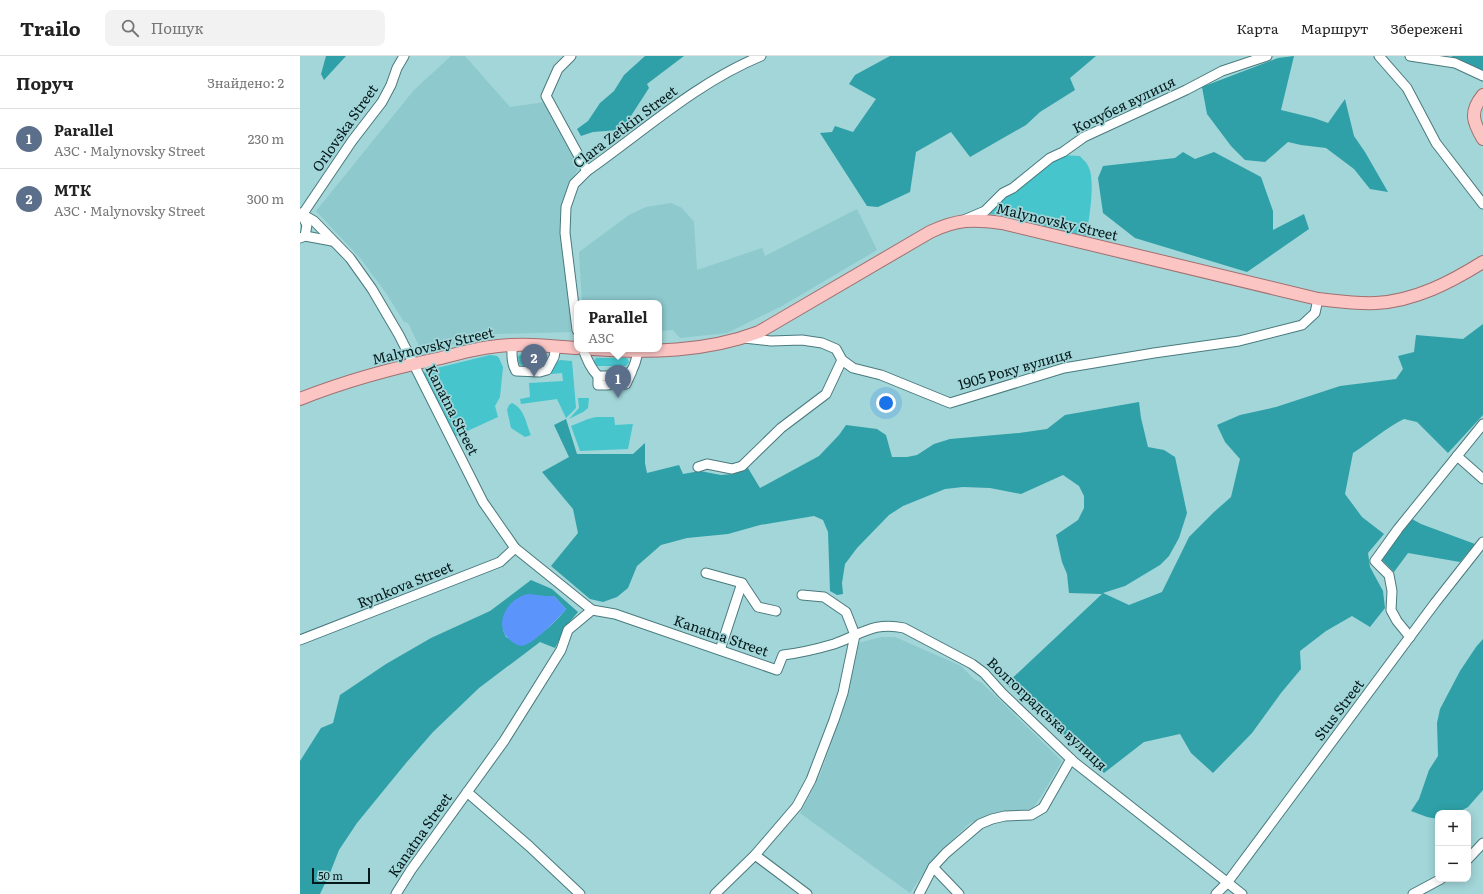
<!DOCTYPE html>
<html lang="uk">
<head>
<meta charset="utf-8">
<style>
  :root { --surface:#fff; --page:#f2f2f2; --text:#222; --muted:#767676; --line:#e0e0e0; --accent:#b45309 }
  body { margin:0; font-family:Literata,serif; background:var(--page); color:var(--text) }
  .controls { position:absolute; right:12px; bottom:12px; display:grid; overflow:hidden; border-radius:8px; box-shadow:0 2px 10px #0003 }
  .controls button { width:36px; height:36px; display:grid; place-items:center; padding:0; border:0; border-bottom:1px solid var(--line); background:var(--surface); color:var(--text); font:20px sans-serif }
  .scale { position:absolute; left:12px; bottom:10px; width:58px; box-sizing:border-box; padding-left:4px; border:2px solid #05181a; border-top:0; font-size:11px; line-height:14px; white-space:nowrap; color:#05181a; -webkit-text-stroke:3px #a2d6d9; paint-order:stroke }
  .you { position:absolute; left:586px; top:347px; width:14px; height:14px; margin:-10px; border:3px solid #fff; border-radius:50%; background:#1a73e8; box-shadow:0 0 0 6px #1a73e833 }
  .badge { display:grid; place-items:center; width:26px; height:26px; border-radius:50%; background:var(--accent); color:#fff; font-size:13px; font-weight:700 }
  .pin { position:absolute; translate:-50% -33px; filter:drop-shadow(0 1px 2px #0008) }
  .pin::after { content:''; position:absolute; top:21px; width:14px; height:12px; background:inherit; clip-path:polygon(0 0,100% 0,50% 100%) }
  .popup { position:absolute; left:274px; top:244px; width:88px; height:52px; box-sizing:border-box; display:grid; place-content:center; border-radius:8px; background:var(--surface); filter:drop-shadow(0 1px 3px #0005); font-size:13px; white-space:nowrap; color:var(--muted) }
  .popup b { font-size:15px; color:var(--text) }
  .popup::after { content:''; position:absolute; left:50%; top:100%; margin-left:-8px; border:8px solid transparent; border-top-color:var(--surface) }
  .list { margin:0; padding:0; list-style:none }
  h2 { display:flex; justify-content:space-between; align-items:center; height:52px; margin:0; padding:0 16px; font-size:17px }
  h2 small { font-size:13px; font-weight:400; color:var(--muted) }
  .list li { display:grid; grid-template-columns:26px 1fr auto; gap:12px; align-items:center; box-sizing:border-box; height:60px; padding:0 16px; border-top:1px solid var(--line) }
  .list b { display:block; font-size:15px; white-space:nowrap }
  .list p { margin:0; font-size:13px; white-space:nowrap; color:var(--muted) }
  .list em { font-size:13px; font-style:normal; color:var(--muted) }
  .icon { flex:none; width:22px; height:22px; fill:none; stroke:currentColor; stroke-width:2; stroke-linecap:round; stroke-linejoin:round }
  .map { position:relative; flex:none; width:1183px; height:838px; overflow:hidden }
  header { display:flex; align-items:center; gap:24px; box-sizing:border-box; height:56px; padding:0 20px; background:var(--surface); border-bottom:1px solid var(--line) }
  header strong { font-size:19px }
  nav { display:flex; gap:22px; margin-inline-start:auto; font-size:14px }
  .search { width:280px; height:36px; background:var(--page); display:flex; align-items:center; gap:10px; box-sizing:border-box; padding:0 14px; border-radius:8px; color:var(--muted); font-size:15px }
  main { display:flex }
  aside { flex:1; background:var(--surface) }
  .map>svg:first-child { display:block }
  .built { fill:#8dc9cd }
  .green { fill:#46c5cd }
  .forest { fill:#2fa0a7; fill-rule:evenodd }
  .water { fill:#5b95fc }
  .lines { fill:none; stroke-linecap:round; stroke-linejoin:round }
  .minor-tunnel { stroke:#83b0b3; stroke-width:9; stroke-dasharray:9 4.5; stroke-linecap:butt }
  .minor-casing { stroke:#4a7a7d; stroke-width:11 }
  .major-casing { stroke:#a36f6f; stroke-width:14 }
  .minor { stroke:#fff; stroke-width:9 }
  .major { stroke:#fbc5c4; stroke-width:12 }
  .labels { text-anchor:middle; stroke-width:3.5; stroke-linejoin:round; paint-order:stroke }
  .street-label { font-size:14px; fill:#05181a; stroke:#a2d6d9 }
</style>
</head>
<body>
<header>
<strong>Trailo</strong>
<div class="search"><svg class="icon" aria-label="search" viewBox="0 0 24 24"><circle cx="10" cy="10" r="6"/><path d="M15 15l6 6"/></svg>Пошук</div>
<nav><a>Карта</a><a>Маршрут</a><a>Збережені</a></nav>
</header>
<main>
<aside>
<h2>Поруч<small>Знайдено: 2</small></h2>
<ul class="list">
<li><span class="badge" style="background:#5c6f8a">1</span><div><b>Parallel</b><p>АЗС · Malynovsky Street</p></div><em>230 m</em></li>
<li><span class="badge" style="background:#5c6f8a">2</span><div><b>МТК</b><p>АЗС · Malynovsky Street</p></div><em>300 m</em></li>
</ul>
</aside>
<div class="map">
<svg width="1183" height="838" viewBox="0 0 1183 838">
  <rect width="100%" height="100%" fill="#a2d6d9"/>
  <!-- built -->
  <g class="built">
    <polygon points="151,0 165,0 210,51 245,46 279,111 269,130 261,162 264,205 268,216 271,276 195,278 122,296 108,267 104,266 86,237 61,203 16,155 114,34"/>
    <polygon points="371,147 382,152 394,166 397,214 462,192 465,200 557,153 577,194 482,250 427,277 380,282 373,274 359,275 359,247 282,247 279,196 329,159 346,151"/>
    <polygon points="581,581 595,581 661,610 674,623 682,627 762,705 742,739 732,753 704,755 670,767 649,787 626,814 610,837 500,757 520,719 538,668 548,636 558,587"/>
  </g>
  <!-- green -->
  <g class="green">
    <path d="M761,99L780,100C782,103 787,106 788,110C796,123 789,165 786,180L774,179L709,160L688,158L695,147Z"/>
    <path d="M223,298L244,299L246,301L247,306C242,312 226,312 219,308L218,300Z"/>
    <polygon points="190,299 197,300 199,302 203,311 200,341 195,350 198,361 152,382 121,321 123,317 129,314"/>
    <polygon points="296,302 327,302 329,306 326,310 297,310 294,305"/>
    <polygon points="260,304 272,305 276,352 266,362 257,343 221,348 220,343 230,341 229,327 263,325 262,317 251,318 253,309"/>
    <polygon points="278,342 289,342 288,352 283,356 269,363 279,352"/>
    <path d="M212,347C225,353 226,368 231,379L225,381L211,372L207,354L209,349Z"/>
    <polygon points="296,361 314,361 315,369 333,368 328,393 280,395 271,370 288,363"/>
  </g>
  <!-- forest -->
  <g class="forest">
    <polygon points="26,0 46,0 24,24 21,18"/>
    <polygon points="345,0 384,0 347,28 349,32 329,63 319,74 293,76 281,80 277,73 288,65 300,47 314,35 324,19"/>
    <polygon points="590,0 796,0 770,22 775,34 740,56 726,69 670,101 651,76 616,96 610,136 578,151 567,150 520,77 532,76 535,70 553,76 576,43 549,28 555,19"/>
    <polygon points="994,0 981,54 1014,62 1028,67 1045,43 1054,80 1065,96 1088,136 1070,133 1054,113 1026,92 1001,89 988,86 965,106 945,104 931,90 907,58 902,31 978,2"/>
    <polygon points="1151,0 1183,0 1183,18"/>
    <polygon points="883,96 895,103 914,96 961,121 973,155 973,174 1004,158 1009,173 947,216 835,182 803,157 798,122 803,110 875,102"/>
    <path d="M1183,268V359L1148,397L1117,366L1104,363C1086,372 1070,386 1053,397L1045,438L1062,461L1084,478L1068,497L1070,511L1083,535L1085,552L1070,571L1052,560L1026,575L1000,595L1001,613L981,637L952,677L913,717L891,697L880,678L844,686L804,717L706,628L802,538L769,537L767,518L762,506L756,479L778,464L784,452V440L779,430L763,419L721,438L690,432L663,431L645,433L603,450L589,459L557,492L545,508L542,527L543,538L537,539L530,535L528,476L523,464L514,460L460,469L428,478L387,482L361,489L337,510L328,532L317,541L303,546L290,543L251,510L278,477L273,453L242,416L269,401L254,369L266,363L277,398H333L345,387V407L347,417L379,409L383,418L400,415L421,419L433,418L448,412L460,432L519,400L539,379L546,369L577,373L586,379L592,401H607L617,399L634,388L650,383L719,377L747,373L765,359L839,346L841,362L848,391L864,394L875,401L887,457L879,482L869,500L860,509L825,530L803,537L829,549L862,536L889,481L914,456L931,441L940,403L925,386L917,369L940,359L976,351L1040,330L1096,323L1103,313L1098,300L1114,296L1116,279L1163,283Z"/>
    <polygon points="1112,463 1121,468 1175,488 1160,506 1108,497 1094,516 1081,503"/>
    <path d="M231,524L252,533L278,556L267,569L255,592L240,586L179,632L133,676L106,707L57,767L39,794L30,817L20,838H0V705L21,672L33,667L40,639L86,608L131,582L190,555ZM245,540H254L266,553C255,567 240,580 224,589L206,581L203,574Z"/>
    <polygon points="1183,583 1183,734 1168,751 1157,757 1138,757 1138,763 1127,761 1111,755 1119,743 1129,714 1138,700 1137,667 1140,653 1160,615 1176,591"/>
  </g>
  <!-- water -->
  <path class="water" d="M229,538L245,540H254L266,553C259,562 236,585 225,589C219,591 215,588 211,585C191,569 208,541 229,538Z"/>
  <g class="lines">
    <!-- minor-tunnel -->
    <polyline class="minor-tunnel" points="308,329 322,328"/>
    <!-- minor casing -->
    <g class="minor-casing">
      <g id="minor">
        <polyline points="271,0 258,13 246,40 287,115"/>
        <polyline points="1079,0 1107,32 1136,87 1183,148"/>
        <polyline points="1110,0 1155,7 1183,20"/>
        <path d="M0,157L14,165L50,202L72,233L99,279L183,446L215,492L292,554L315,558L477,614L483,599C500,597 517,593 534,588C560,579 574,565 604,572L672,608L684,617L702,637L774,706L942,838"/>
        <polyline points="664,164 685,155 703,137 713,132 750,102 763,96 784,81 886,34 922,15 967,0"/>
        <polyline points="5,180 32,185"/>
        <polyline points="0,182 5,180 7,169 2,159 52,85 82,46 91,29 97,12 104,0"/>
        <path d="M277,274L265,177L266,151L274,128L287,115C344,75 396,27 461,0"/>
        <polyline points="444,282 471,285 502,284 522,287 536,293 542,304 553,312 581,319 650,347 764,312 854,297 939,285 1002,269 1015,257 1018,243"/>
        <path d="M212,289C212,298 211,307 216,315L240,316L247,314L254,301L256,291"/>
        <path d="M283,293C287,303 290,312 298,320H308"/>
        <polyline points="298,320 298,329 308,329"/>
        <path d="M322,320C334,319 336,304 338,295"/>
        <polyline points="322,328 326,328 332,315"/>
        <polyline points="1157,400 1183,423"/>
        <polyline points="398,411 407,408 432,413 442,410 481,372 526,338 542,304"/>
        <polyline points="406,517 442,527 458,551 476,555"/>
        <polyline points="502,539 524,541 546,556 555,579"/>
        <polyline points="1110,581 1097,565 1091,554 1092,535 1089,519 1075,505 1098,473 1183,368"/>
        <polyline points="0,584 200,506 215,492"/>
        <polyline points="420,594 442,527"/>
        <polyline points="167,736 229,790 280,838"/>
        <polyline points="455,799 507,838"/>
        <polyline points="1168,803 1183,787"/>
        <polyline points="633,811 659,838"/>
        <polyline points="96,838 111,814 204,685 261,594 268,574 292,554"/>
        <polyline points="415,838 455,799 497,750 511,724 534,664 543,637 555,579"/>
        <polyline points="619,838 633,811 646,797 680,768 692,763 705,760 731,759 743,752 771,703"/>
        <polyline points="916,838 927,827 1135,547 1183,486"/>
        <polyline points="1113,838 1141,823"/>
      </g>
    </g>
    <!-- major casing -->
    <g class="major-casing">
      <g id="major">
        <path d="M1183,39C1169,56 1173,66 1183,83"/>
        <path d="M293,293C348,297 406,296 459,276L630,176C657,163 673,163 702,167L1018,243C1037,245 1057,248 1076,247C1115,245 1151,226 1183,206"/>
        <path d="M0,343C45,325 93,312 141,302C159,297 178,292 198,290C224,287 251,290 277,292"/>
      </g>
    </g>
    <!-- minor -->
    <use href="#minor" class="minor"/>
    <!-- major -->
    <use href="#major" class="major"/>
  </g>
  <g class="labels">
    <!-- street labels -->
    <g class="street-label">
      <text transform="translate(824 49) rotate(-26)" y="5">Кочубея вулиця</text>
      <text transform="translate(325 71) rotate(-37)" y="5">Clara Zetkin Street</text>
      <text transform="translate(45 72) rotate(-55)" y="5">Orlovska Street</text>
      <text transform="translate(757 166) rotate(13)" y="5">Malynovsky Street</text>
      <text transform="translate(133 290) rotate(-13)" y="5">Malynovsky Street</text>
      <text transform="translate(715 313) rotate(-16)" y="5">1905 Року вулиця</text>
      <text transform="translate(152 354) rotate(63)" y="5">Kanatna Street</text>
      <text transform="translate(105 529) rotate(-22)" y="5">Rynkova Street</text>
      <text transform="translate(421 580) rotate(19)" y="5">Kanatna Street</text>
      <text transform="translate(1039 654) rotate(-53)" y="5">Stus Street</text>
      <text transform="translate(747 658) rotate(43)" y="5">Волгоградська вулиця</text>
      <text transform="translate(120 779) rotate(-55)" y="5">Kanatna Street</text>
    </g>
  </g>
</svg>
<div class="controls">
<button>+</button>
<button>−</button>
</div>
<div class="scale">50 m</div>
<div class="you"></div>
<div class="pin badge" style="left:318px;top:342px;background:#5c6f8a">1</div>
<div class="popup"><b>Parallel</b>АЗС</div>
<div class="pin badge" style="left:234px;top:321px;background:#5c6f8a">2</div>
</div>
</main>
</body>
</html>
